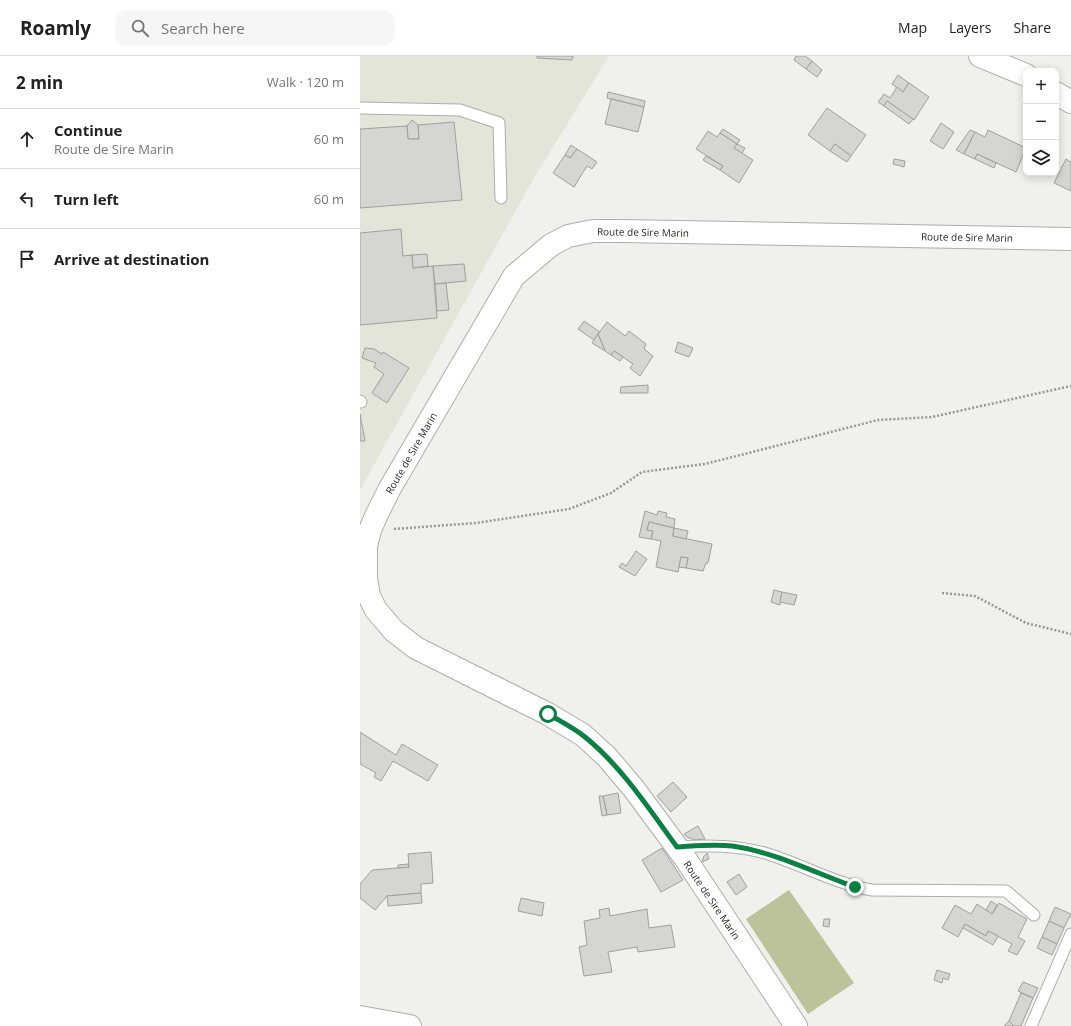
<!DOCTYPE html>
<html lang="en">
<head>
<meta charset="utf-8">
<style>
  :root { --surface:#fff; --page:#f6f6f6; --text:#222; --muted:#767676; --line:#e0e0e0 }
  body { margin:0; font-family:"Open Sans",sans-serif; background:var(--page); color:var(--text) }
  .controls { position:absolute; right:12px; top:12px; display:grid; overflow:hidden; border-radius:8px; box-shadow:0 2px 10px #0003 }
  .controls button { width:36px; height:36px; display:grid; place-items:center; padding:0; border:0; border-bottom:1px solid var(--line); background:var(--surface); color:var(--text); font:20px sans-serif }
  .stop { position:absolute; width:12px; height:12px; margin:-9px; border:3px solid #0b8043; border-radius:50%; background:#fff }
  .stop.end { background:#0b8043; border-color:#fff; box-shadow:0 1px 4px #0008 }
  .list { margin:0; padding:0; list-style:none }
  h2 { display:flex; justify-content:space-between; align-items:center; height:52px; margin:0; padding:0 16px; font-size:17px }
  h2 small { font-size:13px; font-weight:400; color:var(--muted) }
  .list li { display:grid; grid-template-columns:26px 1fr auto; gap:12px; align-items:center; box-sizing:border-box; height:60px; padding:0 16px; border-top:1px solid var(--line) }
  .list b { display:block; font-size:15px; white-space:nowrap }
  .list p { margin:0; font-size:13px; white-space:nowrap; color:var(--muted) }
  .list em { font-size:13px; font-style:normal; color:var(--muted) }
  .icon { flex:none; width:22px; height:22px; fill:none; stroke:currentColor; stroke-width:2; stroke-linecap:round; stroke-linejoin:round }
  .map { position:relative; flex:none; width:711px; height:970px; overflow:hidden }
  header { display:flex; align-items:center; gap:24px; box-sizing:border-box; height:56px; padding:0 20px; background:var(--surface); border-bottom:1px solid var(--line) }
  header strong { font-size:19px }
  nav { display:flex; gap:22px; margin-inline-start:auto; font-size:14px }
  .search { width:280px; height:36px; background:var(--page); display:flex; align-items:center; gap:10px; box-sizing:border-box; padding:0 14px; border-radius:12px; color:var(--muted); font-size:15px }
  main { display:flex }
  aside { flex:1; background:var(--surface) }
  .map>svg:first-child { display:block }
  .built { fill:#e3e5d9 }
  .green { fill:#bcc299 }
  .building { fill:#d5d5d1; stroke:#9fa09c }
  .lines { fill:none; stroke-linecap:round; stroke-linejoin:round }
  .lane-casing { stroke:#adaea9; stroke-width:13 }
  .street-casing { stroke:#adaea9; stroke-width:24 }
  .secondary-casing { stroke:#adaea9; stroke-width:24 }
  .path { stroke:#979894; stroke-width:2.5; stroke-dasharray:2 2; stroke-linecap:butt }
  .lane { stroke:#fff; stroke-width:11 }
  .street { stroke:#fff; stroke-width:22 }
  .secondary { stroke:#fff; stroke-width:22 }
  .route { stroke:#0b8043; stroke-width:5 }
  .labels { text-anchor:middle; stroke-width:3; stroke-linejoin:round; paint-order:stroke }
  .street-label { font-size:10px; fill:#282826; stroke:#fff }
</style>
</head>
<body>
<header>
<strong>Roamly</strong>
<div class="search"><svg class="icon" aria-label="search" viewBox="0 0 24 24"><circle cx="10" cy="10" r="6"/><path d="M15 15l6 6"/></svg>Search here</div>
<nav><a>Map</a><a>Layers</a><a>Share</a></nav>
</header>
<main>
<aside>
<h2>2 min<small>Walk · 120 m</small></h2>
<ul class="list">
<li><svg class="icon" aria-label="ahead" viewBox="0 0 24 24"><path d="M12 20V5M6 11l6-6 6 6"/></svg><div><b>Continue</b><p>Route de Sire Marin</p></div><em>60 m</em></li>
<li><svg class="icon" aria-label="left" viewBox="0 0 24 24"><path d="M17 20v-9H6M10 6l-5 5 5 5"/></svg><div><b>Turn left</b></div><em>60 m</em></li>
<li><svg class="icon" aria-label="arrive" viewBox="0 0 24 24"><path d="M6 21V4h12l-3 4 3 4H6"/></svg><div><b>Arrive at destination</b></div></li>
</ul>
</aside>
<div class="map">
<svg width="711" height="970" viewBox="0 0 711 970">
  <rect width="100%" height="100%" fill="#f0f1ec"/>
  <!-- built -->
  <polygon class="built" points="0,0 249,0 174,122 0,434"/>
  <!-- green -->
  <polygon class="green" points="429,834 494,927 448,958 386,863"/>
  <!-- building -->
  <g class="building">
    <polygon points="177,0 213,0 212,4 177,2"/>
    <polygon points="436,0 445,0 452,5 446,13 434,4"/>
    <polygon points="452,5 462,14 457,21 446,13"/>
    <polygon points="538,19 549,27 543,36 532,28"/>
    <polygon points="549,27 569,41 554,64 527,45 524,50 518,46 524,38 530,42 537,31 543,36"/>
    <polygon points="248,36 285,45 284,51 247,42"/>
    <polygon points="251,43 284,51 278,76 245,68"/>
    <polygon points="527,45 553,63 549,68 524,50"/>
    <polygon points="467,52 506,79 491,100 475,88 470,95 448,79"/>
    <polygon points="52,64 58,69 59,83 48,83 47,70"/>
    <polygon points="94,66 102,144 0,152 0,73 47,70 48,83 59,83 58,69"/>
    <polygon points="581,67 594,76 583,93 570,85"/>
    <polygon points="363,73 380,84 377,88 360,77"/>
    <polygon points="610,74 615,76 604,98 596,94"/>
    <polygon points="628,74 666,92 656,116 617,98 615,103 604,98 615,76 625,81"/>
    <polygon points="348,75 357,81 360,77 377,88 374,92 393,104 379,127 360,114 363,110 336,93"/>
    <polygon points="377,88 385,92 382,97 374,92"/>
    <polygon points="475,88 491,100 487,106 470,95"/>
    <polygon points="211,89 217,93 210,102 205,99"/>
    <polygon points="217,93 237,106 232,113 227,110 214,131 193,117 205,99 210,102"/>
    <polygon points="617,98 636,107 634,112 615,103"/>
    <polygon points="346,100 363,110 360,114 343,104"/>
    <polygon points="534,103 545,105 544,111 533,108"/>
    <polygon points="706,103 711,106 711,135 694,127"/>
    <polygon points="41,173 43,200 52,199 53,212 73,210 77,262 0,269 0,177"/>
    <polygon points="67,198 68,210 53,212 52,199"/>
    <polygon points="104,208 106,225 75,228 73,210"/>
    <polygon points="86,227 89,254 77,255 75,228"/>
    <polygon points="224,265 240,276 234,284 218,273"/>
    <polygon points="247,266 265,280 269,275 286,288 284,293 293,300 280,320 270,312 273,308 254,295 251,299 245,295 238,278"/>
    <polygon points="238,278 245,295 232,287"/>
    <polygon points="318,286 333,292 329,301 315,296"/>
    <polygon points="5,292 14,293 22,298 23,296 49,312 27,347 12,337 24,318 14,311 16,307 2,302"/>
    <polygon points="254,295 263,301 260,305 251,299"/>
    <polygon points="288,329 288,337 260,337 261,331"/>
    <polygon points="0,358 5,385 0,385"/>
    <polygon points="285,455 297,459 298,455 307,457 306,461 315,463 314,472 289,466 287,474 293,475 291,483 279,481"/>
    <polygon points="289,466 314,472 313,480 352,488 348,507 346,507 343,515 326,512 328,502 321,501 318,516 296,511 301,485 291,483 293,475 287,474"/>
    <polygon points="314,472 328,475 326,483 313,480"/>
    <polygon points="276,495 287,503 275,520 259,511 262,507 266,510"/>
    <polygon points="321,501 328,502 326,512 319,511"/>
    <polygon points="414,534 422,536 420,549 411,546"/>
    <polygon points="422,536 437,539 434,549 420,546"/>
    <polygon points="0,676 36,699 42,688 78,709 68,725 33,705 21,725 14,721 16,717 0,708"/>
    <polygon points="313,726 327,741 311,756 297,740"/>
    <polygon points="258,737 261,757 247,759 243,740"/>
    <polygon points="239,740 243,740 247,759 242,760"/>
    <polygon points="338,770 345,783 335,784 327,781 324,778"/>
    <polygon points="302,792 323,824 301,836 282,804"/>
    <polygon points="71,796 73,827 61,828 61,837 27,840 15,854 0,842 0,828 12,814 49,811 48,798"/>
    <polygon points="347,797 349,803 342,806 344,800"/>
    <polygon points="48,808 49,811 38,812 38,809"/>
    <polygon points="379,818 387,831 376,839 367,826"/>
    <polygon points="61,837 62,847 28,850 27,840"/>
    <polygon points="161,842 184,847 182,860 158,855"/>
    <polygon points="631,845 637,849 632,858 626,854"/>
    <polygon points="639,847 667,863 658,881 665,885 657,899 648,895 652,888 628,875 626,880 605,868 598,881 582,872 595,849 611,858 617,848 632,858"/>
    <polygon points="695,851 711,858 704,872 689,865"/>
    <polygon points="249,852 250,860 287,853 289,872 311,869 315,891 278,896 277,891 248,896 252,916 224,920 219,891 227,889 224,865 240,862 239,854"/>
    <polygon points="464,863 470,863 469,871 463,870"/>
    <polygon points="689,865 704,872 697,888 682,881"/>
    <polygon points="605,868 626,880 628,875 638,880 633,889 603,872"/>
    <polygon points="682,881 697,888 692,899 677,892"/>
    <polygon points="577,914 590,918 588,924 583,922 582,927 574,924"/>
    <polygon points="663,926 678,932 673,942 658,935"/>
    <polygon points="661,937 673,942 661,970 654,970 649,965"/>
    <polygon points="649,965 654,970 644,970"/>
  </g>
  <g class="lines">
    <!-- lane casing -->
    <g class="lane-casing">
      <g id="lane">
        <polyline points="0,52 100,54 139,67 141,142"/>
        <polyline points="0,345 1,346"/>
        <path d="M317,791C348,789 378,789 408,798C443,809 476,828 512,834L646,835L674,859"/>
        <polyline points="671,970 711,878"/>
      </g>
    </g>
    <!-- street casing -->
    <g class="street-casing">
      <polyline id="street" points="436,970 325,802 274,733 247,701 223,679 188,658 56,592 34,575 16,554 9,540 6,522 6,490 10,474 17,458 30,432 154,220 191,189 208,180 233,175 261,175 711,183"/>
    </g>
    <!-- secondary casing -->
    <g class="secondary-casing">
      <g id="secondary">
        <polyline points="620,0 666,19"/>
        <polyline points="696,37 711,46"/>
        <polyline points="0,961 50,970"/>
      </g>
    </g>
    <!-- path -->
    <g class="path">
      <polyline points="34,473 116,467 209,453 251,437 282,416 345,408 518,364 572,361 711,330"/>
      <polyline points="582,537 615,540 666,567 711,578"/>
    </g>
    <!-- lane -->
    <use href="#lane" class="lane"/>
    <!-- street -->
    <use href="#street" class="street"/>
    <!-- secondary -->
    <use href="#secondary" class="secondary"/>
  </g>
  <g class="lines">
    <!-- route -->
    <path class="route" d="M188,658C200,665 214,672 225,681C262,711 289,753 317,791C335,790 354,788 372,790C415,796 455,817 495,831"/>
  </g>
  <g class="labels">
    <!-- street labels -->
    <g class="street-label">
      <text transform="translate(283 176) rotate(1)" y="4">Route de Sire Marin</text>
      <text transform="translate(607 181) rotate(1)" y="4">Route de Sire Marin</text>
      <text transform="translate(51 397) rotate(-60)" y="4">Route de Sire Marin</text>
      <text transform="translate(352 844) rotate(56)" y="4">Route de Sire Marin</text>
    </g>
  </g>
</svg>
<div class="controls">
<button>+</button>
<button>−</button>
<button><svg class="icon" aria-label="layers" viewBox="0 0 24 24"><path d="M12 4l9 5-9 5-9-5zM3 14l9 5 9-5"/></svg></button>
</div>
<div class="stop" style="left:188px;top:658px"></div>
<div class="stop end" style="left:495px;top:831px"></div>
</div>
</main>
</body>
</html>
